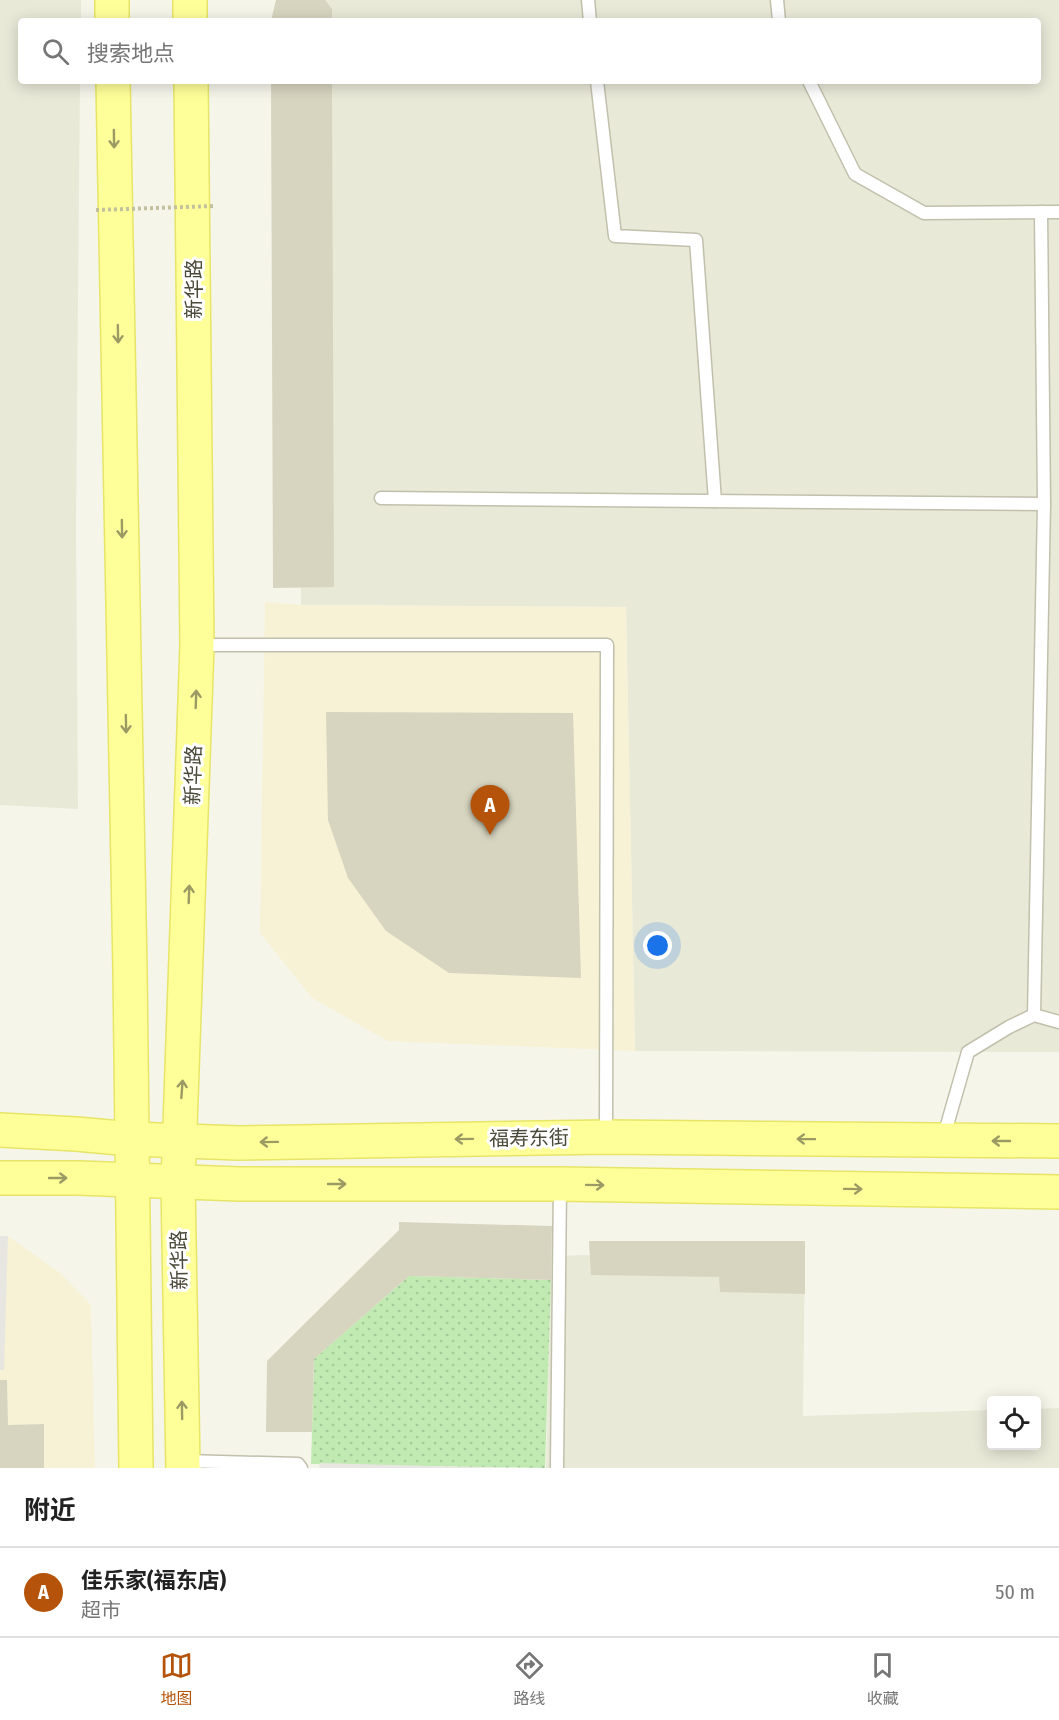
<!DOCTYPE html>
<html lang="zh">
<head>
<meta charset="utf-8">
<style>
  :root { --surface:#fff; --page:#f6f6f6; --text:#222; --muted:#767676; --line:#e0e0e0; --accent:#b45309 }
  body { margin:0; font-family:"Fira Sans Condensed","Noto Sans SC",sans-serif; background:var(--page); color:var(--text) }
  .controls { position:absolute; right:18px; bottom:18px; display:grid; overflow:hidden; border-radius:6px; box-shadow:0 3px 15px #0003 }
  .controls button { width:54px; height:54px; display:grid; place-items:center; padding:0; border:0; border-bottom:2px solid var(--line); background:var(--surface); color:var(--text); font:30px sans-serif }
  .you { position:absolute; left:658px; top:946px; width:21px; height:21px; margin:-15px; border:4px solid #fff; border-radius:50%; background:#1a73e8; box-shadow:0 0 0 9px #1a73e833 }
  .badge { display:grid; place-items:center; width:39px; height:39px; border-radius:50%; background:var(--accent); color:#fff; font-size:20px; font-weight:700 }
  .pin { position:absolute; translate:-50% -50px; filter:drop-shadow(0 2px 3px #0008) }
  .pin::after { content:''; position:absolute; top:32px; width:21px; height:18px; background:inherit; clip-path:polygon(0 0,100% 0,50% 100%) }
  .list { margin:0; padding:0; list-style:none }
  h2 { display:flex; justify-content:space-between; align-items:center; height:78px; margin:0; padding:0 24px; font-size:26px }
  h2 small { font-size:20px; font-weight:400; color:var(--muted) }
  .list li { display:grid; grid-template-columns:39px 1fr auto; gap:18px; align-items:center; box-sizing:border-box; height:90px; padding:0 24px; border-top:2px solid var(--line) }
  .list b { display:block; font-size:22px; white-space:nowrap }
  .list p { margin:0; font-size:20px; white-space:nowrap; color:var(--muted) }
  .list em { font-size:20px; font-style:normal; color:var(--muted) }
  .icon { flex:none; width:33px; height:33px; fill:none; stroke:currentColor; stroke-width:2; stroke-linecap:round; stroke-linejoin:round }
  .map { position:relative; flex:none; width:1059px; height:1468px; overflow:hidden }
  .search { position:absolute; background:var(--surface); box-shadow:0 3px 15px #0003; left:18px; right:18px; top:18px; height:66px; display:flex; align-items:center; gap:15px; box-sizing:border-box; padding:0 21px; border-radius:6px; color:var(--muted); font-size:22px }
  .sheet { height:168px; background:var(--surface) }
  nav { display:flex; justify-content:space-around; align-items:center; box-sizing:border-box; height:84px; border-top:2px solid var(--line); background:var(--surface); font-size:16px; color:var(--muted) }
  nav a { display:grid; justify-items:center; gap:3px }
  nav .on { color:var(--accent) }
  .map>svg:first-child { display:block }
  .residential { fill:#e9e9d8 }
  .commercial { fill:#f7f2d5 }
  .grass { fill:url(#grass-dots) }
  .parking { fill:#e7e6e1 }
  .building { fill:#d7d5bf }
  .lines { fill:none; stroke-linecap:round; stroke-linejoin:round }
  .lane-casing { stroke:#c1c0ac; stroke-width:15 }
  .primary-casing { stroke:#e7e567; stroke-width:36 }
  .lane { stroke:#fff; stroke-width:12 }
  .primary { stroke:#ff9; stroke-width:33 }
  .path-bridge { stroke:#c3c19d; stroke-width:4; stroke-dasharray:3 3; stroke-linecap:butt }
  .oneway { stroke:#9b9a64 }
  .labels { text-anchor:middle; stroke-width:6; stroke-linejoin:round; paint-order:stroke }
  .street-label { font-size:20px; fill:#4a4838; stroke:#fff }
</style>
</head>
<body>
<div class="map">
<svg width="1059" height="1468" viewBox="0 0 1059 1468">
  <defs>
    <pattern id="grass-dots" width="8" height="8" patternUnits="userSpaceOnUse" patternTransform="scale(1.5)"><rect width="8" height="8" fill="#c1eab2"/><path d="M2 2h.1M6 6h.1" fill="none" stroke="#a7ca9a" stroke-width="1.8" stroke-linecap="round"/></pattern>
  </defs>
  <rect width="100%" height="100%" fill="#f5f5ea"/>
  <!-- residential -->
  <g class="residential">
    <polygon points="0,0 81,0 81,21 21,21 21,81 80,81 76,525 78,809 0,805"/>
    <polygon points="296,0 1059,0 1059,1052 635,1051 626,607 301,605 297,81 1038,81 1038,21 297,21"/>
    <polygon points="589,1241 805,1241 803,1416 991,1410 992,1446 1036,1446 1037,1409 1059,1408 1059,1468 546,1468 551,1256 590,1255"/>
  </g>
  <!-- commercial -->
  <g class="commercial">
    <polygon points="265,602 301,605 626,607 635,1051 388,1041 312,998 260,933"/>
    <polygon points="0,1236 8,1236 60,1273 91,1305 95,1468 0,1468"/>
  </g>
  <!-- grass -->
  <polygon class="grass" points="409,1276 551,1280 545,1468 311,1464 314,1359"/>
  <!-- parking -->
  <g class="parking">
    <polygon points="0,1236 8,1236 4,1370 0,1370"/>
    <polygon points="320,1463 502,1468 319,1468"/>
  </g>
  <!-- building -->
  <g class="building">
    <polygon points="276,0 325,0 332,9 332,21 271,21"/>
    <polygon points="271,81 332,81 334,587 273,588"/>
    <polygon points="326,712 573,713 581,978 449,973 386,931 348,878 328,820"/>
    <polygon points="399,1222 552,1226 551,1280 409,1276 314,1359 312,1432 266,1432 267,1361 399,1230"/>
    <polygon points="589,1241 805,1241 805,1294 720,1292 719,1277 591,1275"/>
    <polygon points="0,1380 7,1380 8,1425 44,1424 44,1468 0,1468"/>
  </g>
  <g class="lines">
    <!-- lane casing -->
    <g class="lane-casing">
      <g id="lane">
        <polyline points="588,0 590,21"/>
        <polyline points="777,0 779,21"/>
        <polyline points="597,81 615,236 696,240 715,501"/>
        <polyline points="809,81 855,174 924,213 1059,212"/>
        <polyline points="381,498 1044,504"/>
        <polyline points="199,645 607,645 606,1135"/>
        <polyline points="1034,1015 1044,504 1041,212"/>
        <polyline points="943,1139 968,1052 1009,1027 1034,1015 1059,1022"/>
        <polyline points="184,1461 298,1464 301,1468"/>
        <polyline points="557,1468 560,1185"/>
      </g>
    </g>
    <!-- primary casing -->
    <g class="primary-casing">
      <g id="primary">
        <polyline points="112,0 112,21"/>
        <polyline points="190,0 190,21"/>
        <polyline points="113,81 130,970 136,1468"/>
        <polyline points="0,1130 76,1134 132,1139 238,1143 606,1137 1059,1141"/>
        <polyline points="0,1178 79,1178 239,1184 560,1184 1059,1192"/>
        <polyline points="183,1468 178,1183 197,645 191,81"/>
      </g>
    </g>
    <!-- lane -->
    <use href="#lane" class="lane"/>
    <!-- primary -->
    <use href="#primary" class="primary"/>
    <!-- path-bridge -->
    <polyline class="path-bridge" points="96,210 214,206"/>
  </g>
  <!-- one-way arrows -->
  <defs><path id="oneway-shaft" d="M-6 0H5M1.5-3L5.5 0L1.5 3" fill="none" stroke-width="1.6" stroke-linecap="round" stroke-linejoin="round" transform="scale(1.5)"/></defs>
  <g class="oneway">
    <use href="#oneway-shaft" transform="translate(114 139) rotate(89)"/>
    <use href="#oneway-shaft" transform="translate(118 334) rotate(89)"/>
    <use href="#oneway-shaft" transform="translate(122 529) rotate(89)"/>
    <use href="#oneway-shaft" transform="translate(196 699) rotate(-88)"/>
    <use href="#oneway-shaft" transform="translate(126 724) rotate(89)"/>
    <use href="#oneway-shaft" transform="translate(189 894) rotate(-88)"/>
    <use href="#oneway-shaft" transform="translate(182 1089) rotate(-86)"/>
    <use href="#oneway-shaft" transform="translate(464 1139) rotate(179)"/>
    <use href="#oneway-shaft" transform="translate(806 1139) rotate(-179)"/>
    <use href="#oneway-shaft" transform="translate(1001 1141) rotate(-180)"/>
    <use href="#oneway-shaft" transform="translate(269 1142) rotate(179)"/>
    <use href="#oneway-shaft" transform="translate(58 1178)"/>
    <use href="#oneway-shaft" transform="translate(337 1184)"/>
    <use href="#oneway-shaft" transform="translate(595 1185) rotate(1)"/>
    <use href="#oneway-shaft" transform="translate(853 1189) rotate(1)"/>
    <use href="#oneway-shaft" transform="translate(182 1410) rotate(-91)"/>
  </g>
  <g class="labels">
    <!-- street labels -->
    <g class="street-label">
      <text transform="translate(194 289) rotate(-90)" y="7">新华路</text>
      <text transform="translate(193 775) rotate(-88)" y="7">新华路</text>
      <text transform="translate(529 1138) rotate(-1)" y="7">福寿东街</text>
      <text transform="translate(179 1260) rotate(-91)" y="7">新华路</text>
    </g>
  </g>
</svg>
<div class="controls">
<button><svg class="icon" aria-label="locate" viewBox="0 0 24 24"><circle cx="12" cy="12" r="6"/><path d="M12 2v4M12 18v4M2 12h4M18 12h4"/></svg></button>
</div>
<div class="you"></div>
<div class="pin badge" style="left:490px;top:835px">A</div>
<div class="search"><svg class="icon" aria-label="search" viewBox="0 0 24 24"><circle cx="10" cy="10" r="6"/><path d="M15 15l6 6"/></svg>搜索地点</div>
</div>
<section class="sheet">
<h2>附近<small></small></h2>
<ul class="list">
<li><span class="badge">A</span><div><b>佳乐家(福东店)</b><p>超市</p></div><em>50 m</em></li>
</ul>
</section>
<nav>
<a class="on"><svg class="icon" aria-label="map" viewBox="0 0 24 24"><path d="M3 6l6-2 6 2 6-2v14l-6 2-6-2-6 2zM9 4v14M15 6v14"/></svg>地图</a>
<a><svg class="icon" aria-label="directions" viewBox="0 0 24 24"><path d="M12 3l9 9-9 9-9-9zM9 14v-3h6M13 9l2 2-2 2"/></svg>路线</a>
<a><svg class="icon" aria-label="saved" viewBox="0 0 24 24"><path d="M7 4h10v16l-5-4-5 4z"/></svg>收藏</a>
</nav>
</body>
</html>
